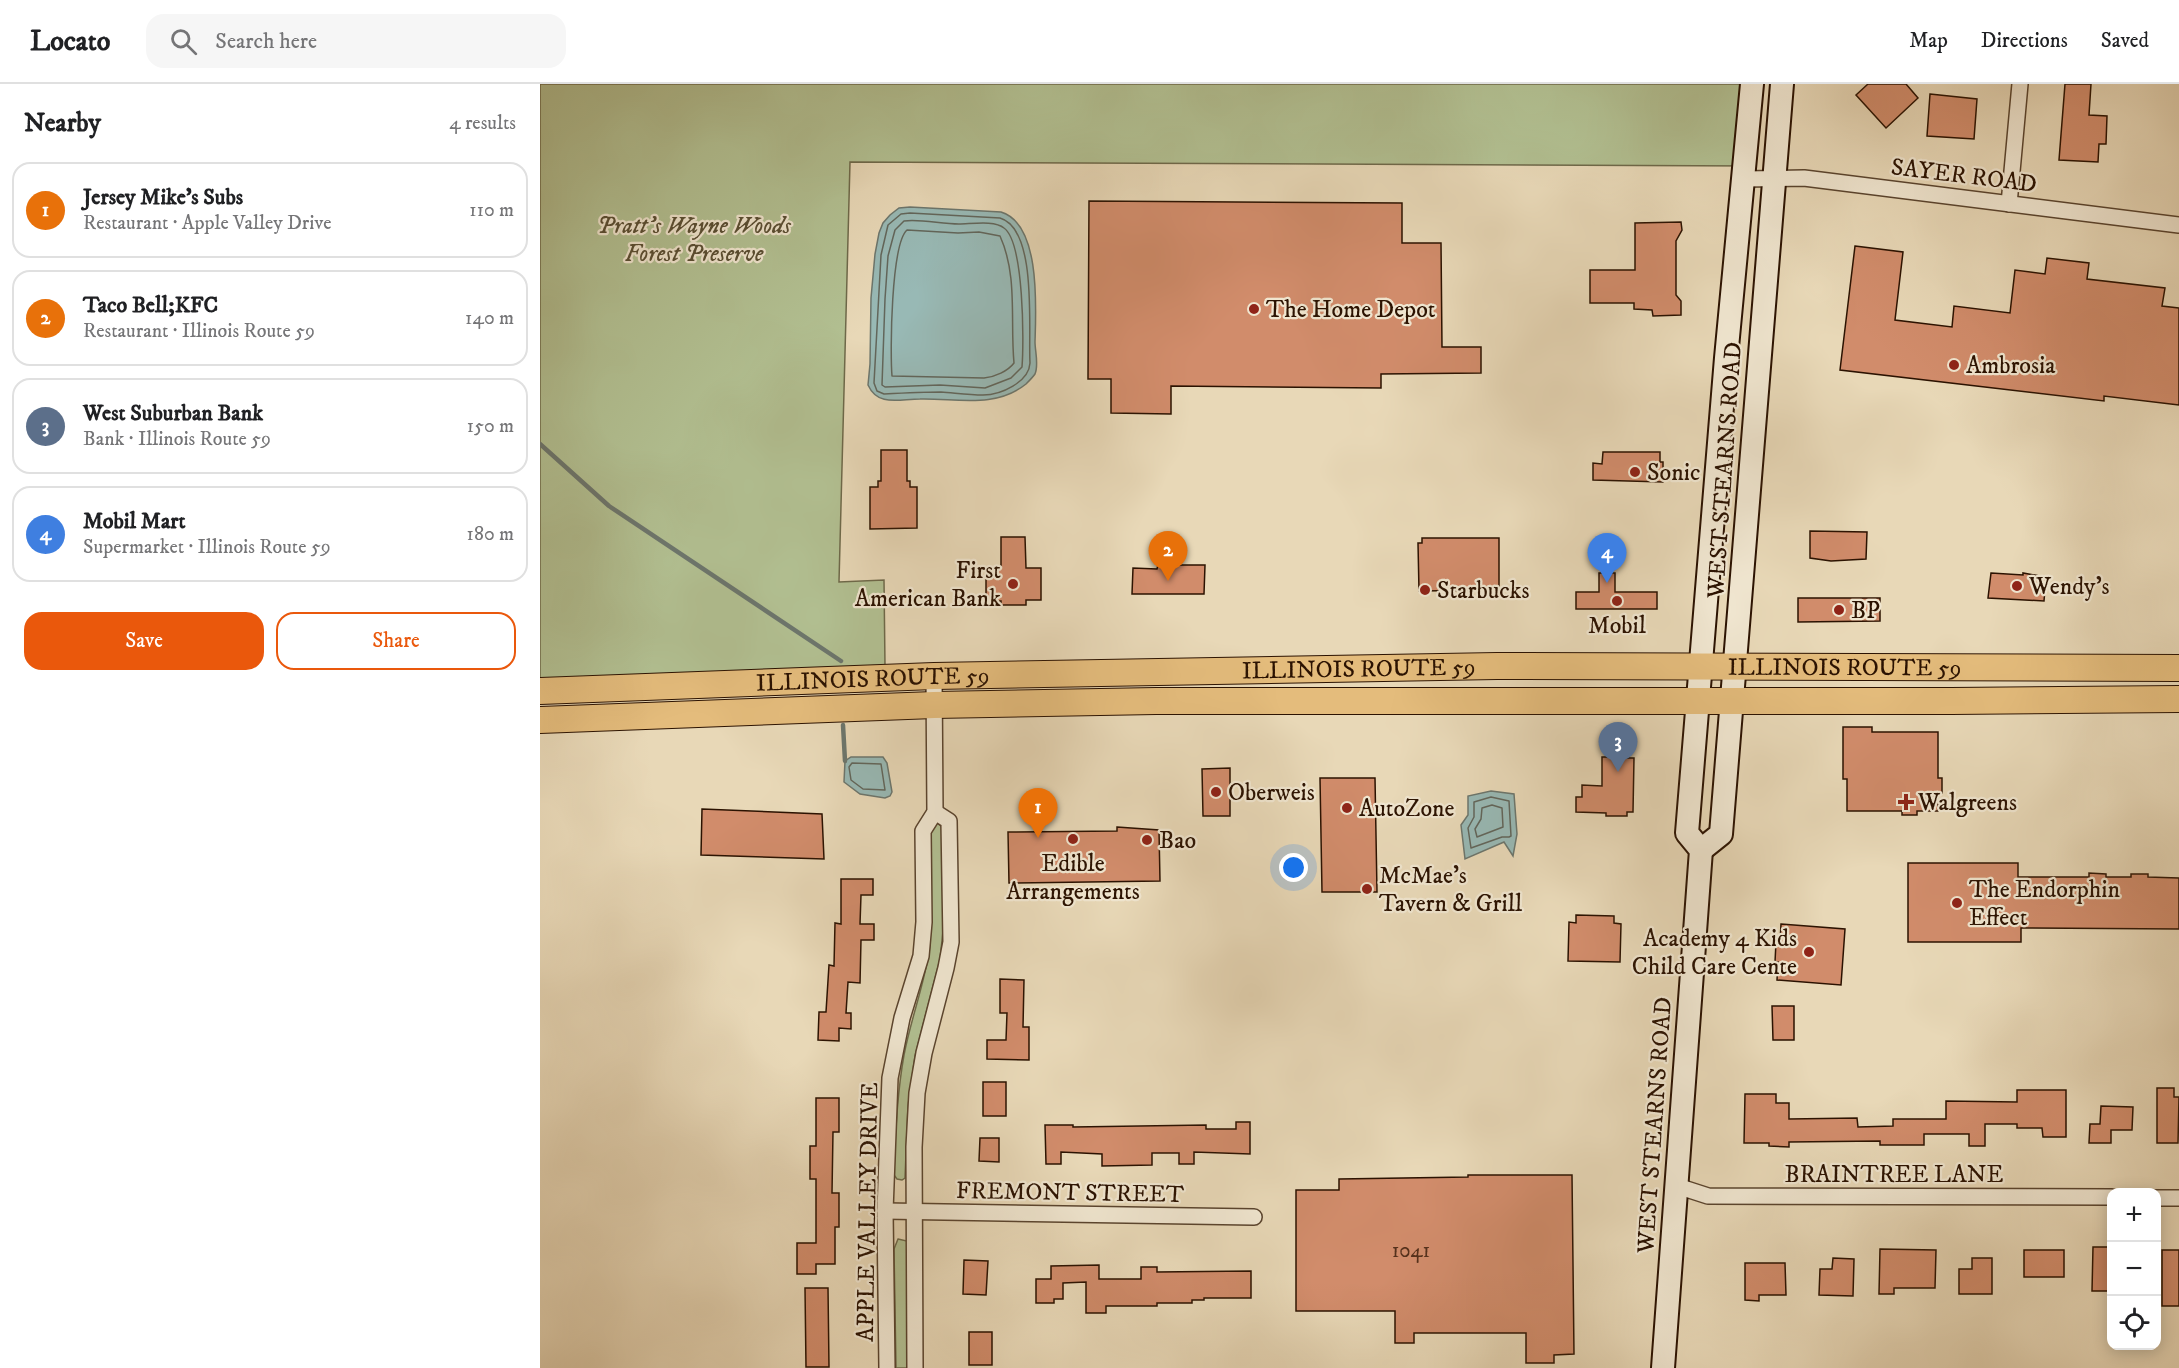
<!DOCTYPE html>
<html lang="en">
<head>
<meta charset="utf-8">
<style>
  :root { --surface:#fff; --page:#f6f6f6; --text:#202124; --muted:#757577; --line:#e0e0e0; --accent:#ea580c }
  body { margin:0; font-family:"IM FELL DW Pica",serif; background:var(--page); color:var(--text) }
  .controls { position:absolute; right:18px; bottom:18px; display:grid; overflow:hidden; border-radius:12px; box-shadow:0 3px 15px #0003 }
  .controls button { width:54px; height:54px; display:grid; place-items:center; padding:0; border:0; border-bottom:2px solid var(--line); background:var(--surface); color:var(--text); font:30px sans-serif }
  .you { position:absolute; left:754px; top:784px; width:21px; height:21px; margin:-15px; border:4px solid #fff; border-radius:50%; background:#1a73e8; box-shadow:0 0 0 9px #1a73e833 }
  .badge { display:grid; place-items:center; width:39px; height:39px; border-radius:50%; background:var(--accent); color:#fff; font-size:20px; font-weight:700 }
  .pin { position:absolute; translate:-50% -50px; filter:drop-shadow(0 2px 3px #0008) }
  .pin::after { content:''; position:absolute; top:32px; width:21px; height:18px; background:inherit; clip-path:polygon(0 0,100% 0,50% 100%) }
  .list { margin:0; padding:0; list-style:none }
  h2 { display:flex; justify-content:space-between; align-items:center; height:78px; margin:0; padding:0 24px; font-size:26px }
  h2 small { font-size:20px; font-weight:400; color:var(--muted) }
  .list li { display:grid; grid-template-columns:39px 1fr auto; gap:18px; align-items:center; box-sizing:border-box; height:96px; margin:0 12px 12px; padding:0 12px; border:2px solid var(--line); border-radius:18px }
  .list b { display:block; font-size:22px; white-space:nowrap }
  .list p { margin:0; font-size:20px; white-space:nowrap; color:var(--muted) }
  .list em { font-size:20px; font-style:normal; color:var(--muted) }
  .actions { display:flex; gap:12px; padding:18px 24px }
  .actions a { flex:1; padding:14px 0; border:2px solid var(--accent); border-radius:18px; text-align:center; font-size:21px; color:var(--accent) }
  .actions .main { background:var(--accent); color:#fff }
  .icon { flex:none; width:33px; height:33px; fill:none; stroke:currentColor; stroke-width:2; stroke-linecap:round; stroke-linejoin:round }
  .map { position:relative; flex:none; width:1639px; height:1284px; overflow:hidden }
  header { display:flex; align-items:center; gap:36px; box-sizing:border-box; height:84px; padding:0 30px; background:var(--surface); border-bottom:2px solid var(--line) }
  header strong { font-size:28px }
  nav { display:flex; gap:33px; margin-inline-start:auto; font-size:21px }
  .search { width:420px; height:54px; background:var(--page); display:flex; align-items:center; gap:15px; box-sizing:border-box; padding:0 21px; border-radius:18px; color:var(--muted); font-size:22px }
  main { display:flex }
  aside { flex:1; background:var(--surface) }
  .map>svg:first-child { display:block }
  .green { fill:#b2c092; stroke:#6e694a; stroke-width:1.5 }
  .water { fill:#98b9b5; stroke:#6c766d; stroke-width:1.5 }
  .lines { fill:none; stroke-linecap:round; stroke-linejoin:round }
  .shore { stroke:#62665b; stroke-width:1.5 }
  .stream { stroke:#6c766d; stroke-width:4.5 }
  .building { fill:#d18c6b; stroke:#2b1201; stroke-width:1.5 }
  .street-casing { stroke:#5a442e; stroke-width:18 }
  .secondary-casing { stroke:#2b1201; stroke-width:26 }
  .primary-casing { stroke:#2b1201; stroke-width:28 }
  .street { stroke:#f0e6d0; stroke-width:15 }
  .secondary { stroke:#f0e6d0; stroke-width:22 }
  .primary { stroke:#e4bc7c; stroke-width:26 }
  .poi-dot { fill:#8f2418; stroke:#f0e6d0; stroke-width:2 }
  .labels { text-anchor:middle; stroke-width:4.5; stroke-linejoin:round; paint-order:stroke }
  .number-label { font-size:21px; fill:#54301c }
  .street-label { font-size:24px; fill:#2b1201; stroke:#f0e6d0 }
  .park-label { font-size:24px; font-style:italic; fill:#5a4f34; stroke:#f0e6d0 }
  .poi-label { font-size:24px; fill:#2b1201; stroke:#f0e6d0; text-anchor:start }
</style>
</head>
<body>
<header>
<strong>Locato</strong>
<div class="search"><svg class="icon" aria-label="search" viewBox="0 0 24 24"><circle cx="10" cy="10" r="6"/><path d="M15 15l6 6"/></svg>Search here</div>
<nav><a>Map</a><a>Directions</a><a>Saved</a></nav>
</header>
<main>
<aside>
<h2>Nearby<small>4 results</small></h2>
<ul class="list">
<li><span class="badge" style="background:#e8710a">1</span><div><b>Jersey Mike's Subs</b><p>Restaurant · Apple Valley Drive</p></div><em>110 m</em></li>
<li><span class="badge" style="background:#e8710a">2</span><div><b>Taco Bell;KFC</b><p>Restaurant · Illinois Route 59</p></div><em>140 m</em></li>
<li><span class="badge" style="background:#5c6f8a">3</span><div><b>West Suburban Bank</b><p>Bank · Illinois Route 59</p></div><em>150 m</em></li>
<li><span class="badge" style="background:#3f7fe0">4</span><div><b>Mobil Mart</b><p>Supermarket · Illinois Route 59</p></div><em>180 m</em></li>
</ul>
<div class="actions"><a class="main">Save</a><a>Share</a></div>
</aside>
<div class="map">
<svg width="1639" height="1284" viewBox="0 0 1639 1284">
  <rect width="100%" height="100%" fill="#e8d8b7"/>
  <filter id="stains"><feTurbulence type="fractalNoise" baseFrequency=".00333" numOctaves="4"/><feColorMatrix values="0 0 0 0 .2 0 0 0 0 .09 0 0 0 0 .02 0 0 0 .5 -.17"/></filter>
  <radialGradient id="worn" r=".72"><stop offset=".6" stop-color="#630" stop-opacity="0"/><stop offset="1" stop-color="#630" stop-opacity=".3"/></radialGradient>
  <!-- green -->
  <g class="green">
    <polygon points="0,0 1216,0 1215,82 310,78 299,498 344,496 345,582 0,597"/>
    <path d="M397,739L402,743L403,847L400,875L375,972L368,1022L365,1094L362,1096L357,1095L354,1091C355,1051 357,1010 364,971C371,934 385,899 390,862L391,742Z"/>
    <polygon points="358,1155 367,1157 367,1284 356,1284 354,1165"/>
  </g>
  <!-- water -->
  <g class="water">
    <path d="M370,123L461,128C501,140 496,224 495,258C495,267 499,281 495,290C493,293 489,297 486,300C455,325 416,314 380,315C359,315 338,323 328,301L330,280L331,214L335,170L339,149L343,139L350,131L359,124Z"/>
    <polygon points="311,673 343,673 347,679 352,708 350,712 345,714 320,710 304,698 305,677"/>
    <polygon points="951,707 974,710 977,750 973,772 964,758 925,775 921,741 928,731 928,712"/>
  </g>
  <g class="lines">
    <!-- shore -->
    <g class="shore">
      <path d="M370,129L460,134C498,145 488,247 490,279C489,298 461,311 443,311C429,311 415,309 401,308C382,308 363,309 344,310L337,307L334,299L341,171L348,141L361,130Z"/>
      <path d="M364,137C382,135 401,140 419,140C431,140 455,136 464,144C484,158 484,258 482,283L471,294L445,304L400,301L345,303L342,301L345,215L348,172L355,146Z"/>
      <path d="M367,146L418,149L439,148L460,152C478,192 470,236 474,279C468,287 455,293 444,294L352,292C350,268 351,160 367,146Z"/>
      <polygon points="312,679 341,680 345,706 323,705 311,696 309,683"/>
      <polygon points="951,713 969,717 971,752 969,753 962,753 931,764 928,744 934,733 934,718"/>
      <polygon points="952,721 962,724 963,743 937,753 935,745 941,735 942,724"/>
    </g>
    <!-- stream -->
    <g class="stream">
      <polyline points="0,360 69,422 301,577"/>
      <polyline points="303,641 305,677"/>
    </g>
  </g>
  <!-- building -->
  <g class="building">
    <polygon points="1328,0 1366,0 1378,14 1346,44 1316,11"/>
    <polygon points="1525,0 1551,0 1549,31 1567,32 1566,60 1559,60 1558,78 1519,76"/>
    <polygon points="1390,10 1437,15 1434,55 1387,52"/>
    <polygon points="549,117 862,119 862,159 901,159 902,263 941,263 941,289 841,290 841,304 631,302 631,330 571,329 571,295 548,295"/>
    <polygon points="1141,138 1142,146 1136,157 1136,211 1141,217 1141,231 1113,232 1112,226 1094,225 1094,219 1050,219 1050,186 1095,186 1095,139"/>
    <polygon points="1315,162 1363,168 1355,236 1412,243 1414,222 1470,229 1475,186 1505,190 1507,174 1549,179 1547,195 1625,204 1622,222 1639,224 1639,321 1564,312 1564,317 1300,286"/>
    <polygon points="341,366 367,366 367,397 370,397 370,403 377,403 377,444 330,445 330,403 338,403 338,397 341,397"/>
    <polygon points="1063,368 1120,368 1120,378 1123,378 1123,398 1053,396 1053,379 1062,380"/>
    <polygon points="1270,447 1327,448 1326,475 1291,477 1270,474"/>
    <polygon points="461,453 485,453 486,484 501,484 501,516 486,516 486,521 461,521 461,517 446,517 446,484 461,484"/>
    <polygon points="882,454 959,454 959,506 879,507 878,459 882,459"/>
    <polygon points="618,481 665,481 664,510 592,510 593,484 617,485"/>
    <polygon points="1059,489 1075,489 1075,508 1117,508 1117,525 1036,525 1036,508 1059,508"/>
    <polygon points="1451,489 1483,491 1483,489 1506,493 1504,517 1448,514"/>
    <polygon points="1258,514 1340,514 1340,537 1258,538"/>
    <polygon points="1303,643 1332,643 1332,648 1398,648 1398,694 1402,694 1402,709 1398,709 1398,727 1377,727 1377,731 1362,731 1362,727 1307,727 1307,695 1303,695"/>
    <polygon points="1070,668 1084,668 1084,674 1094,674 1093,728 1087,728 1087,732 1066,732 1066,729 1036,728 1036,713 1042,713 1042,701 1062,702 1062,673 1070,673"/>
    <polygon points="690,684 690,732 663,732 662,685"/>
    <polygon points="780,694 835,694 837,808 782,808"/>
    <polygon points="162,725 282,730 284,775 161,771"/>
    <polygon points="577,743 619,746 620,797 469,799 468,748 577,747"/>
    <polygon points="1368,779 1478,779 1478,793 1549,793 1549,789 1566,790 1566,793 1591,793 1591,790 1608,790 1608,793 1639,794 1639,845 1481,844 1481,858 1368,858"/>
    <polygon points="301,795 333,795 333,811 321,811 320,840 334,840 334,856 321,856 320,899 308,898 306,929 311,929 311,945 299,944 299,957 278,956 279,928 286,928 289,881 294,882 295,839 301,840"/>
    <polygon points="1036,831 1074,832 1074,839 1081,840 1080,878 1028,877 1029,838 1036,839"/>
    <polygon points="1241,840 1305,845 1301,901 1237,896 1238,878 1235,878 1236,858 1240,858"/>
    <polygon points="460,895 484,896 483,943 489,943 489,976 447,975 447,956 466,956 467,929 460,929"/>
    <polygon points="1232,922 1254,922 1254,956 1233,956"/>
    <rect x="443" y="998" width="23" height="34"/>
    <polygon points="1617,1004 1634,1004 1634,1013 1639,1013 1638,1059 1617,1059"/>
    <polygon points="1477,1006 1526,1006 1526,1053 1503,1053 1502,1044 1477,1044 1477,1040 1445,1040 1445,1062 1429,1062 1429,1050 1384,1050 1384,1061 1340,1061 1340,1057 1249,1058 1249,1063 1229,1062 1229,1059 1204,1059 1205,1010 1236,1010 1236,1019 1249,1019 1249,1035 1317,1034 1318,1043 1353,1042 1353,1035 1406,1035 1406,1017 1477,1018"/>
    <polygon points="276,1014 299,1014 299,1048 293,1048 292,1109 299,1109 299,1143 295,1143 295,1180 276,1180 276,1190 257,1190 257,1159 276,1159 276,1095 270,1095 270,1062 276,1062"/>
    <polygon points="1561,1022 1593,1023 1592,1046 1571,1046 1571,1059 1549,1059 1550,1040 1560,1040"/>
    <polygon points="696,1038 710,1038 710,1070 654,1068 654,1080 639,1080 639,1069 612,1069 612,1081 562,1082 562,1070 521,1068 521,1080 506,1080 505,1041 533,1041 533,1043 666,1041 666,1045 696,1045"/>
    <polygon points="440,1054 459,1054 459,1078 439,1077"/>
    <polygon points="928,1091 1032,1091 1034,1270 1014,1271 1014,1279 986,1279 986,1249 874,1249 874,1259 855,1259 855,1227 756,1227 756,1106 799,1106 799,1095 928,1093"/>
    <polygon points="1553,1163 1572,1163 1572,1207 1552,1207"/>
    <polygon points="1340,1165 1396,1166 1395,1204 1354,1204 1354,1210 1339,1210"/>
    <rect x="1484" y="1166" width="40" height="27"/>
    <rect x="1622" y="1166" width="17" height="56"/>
    <polygon points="1293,1174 1314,1175 1313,1212 1279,1211 1280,1185 1292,1185"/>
    <polygon points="1432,1174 1452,1174 1452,1210 1419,1210 1419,1185 1432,1185"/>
    <polygon points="424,1176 448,1177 446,1211 423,1210"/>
    <polygon points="1205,1179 1245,1179 1246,1211 1219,1211 1219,1217 1205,1216"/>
    <polygon points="559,1181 559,1195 601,1195 601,1183 617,1183 617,1188 711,1187 711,1214 664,1214 664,1216 652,1216 652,1219 617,1219 617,1222 566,1222 566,1229 546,1229 546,1198 523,1199 523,1215 514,1215 514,1219 496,1219 496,1195 511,1195 511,1182"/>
    <polygon points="265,1204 288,1204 289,1283 266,1283"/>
    <rect x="429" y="1248" width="23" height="33"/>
  </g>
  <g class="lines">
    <!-- street casing -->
    <g class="street-casing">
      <g id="street">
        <polyline points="1203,95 1264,94 1639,141"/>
        <polyline points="1469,120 1480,0"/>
        <polyline points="1137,1102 1168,1112 1572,1113"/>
        <polyline points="1616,1114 1639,1114"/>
        <polyline points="345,1127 714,1133"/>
        <polyline points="347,1284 345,1127 350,994 362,934 381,872 384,838 383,747 395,728 394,592"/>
        <polyline points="375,1284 374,1063 377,1009 384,969 406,884 411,858 409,737 395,728"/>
      </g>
    </g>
    <!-- secondary casing -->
    <g class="secondary-casing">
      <g id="secondary">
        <polyline points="1161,766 1181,750 1242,0"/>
        <polyline points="1123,1284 1161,766 1147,749 1186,274 1212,0"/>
      </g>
    </g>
    <!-- primary casing -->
    <g class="primary-casing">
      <g id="primary">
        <path id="s1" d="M0,607L394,592L957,582L1639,584"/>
        <polyline points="0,636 394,621 616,617 1411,617 1639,615"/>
      </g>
    </g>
    <!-- street -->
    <use href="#street" class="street"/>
    <!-- secondary -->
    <use href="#secondary" class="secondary"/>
    <!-- primary -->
    <use href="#primary" class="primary"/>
  </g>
  <!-- markers -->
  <g class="poi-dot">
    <circle cx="714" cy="225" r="6"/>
    <circle cx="1414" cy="281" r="6"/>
    <circle cx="1095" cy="388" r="6"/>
    <circle cx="473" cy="500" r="6"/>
    <circle cx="1477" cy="502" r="6"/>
    <circle cx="885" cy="506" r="6"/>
    <circle cx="1077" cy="517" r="6"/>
    <circle cx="1299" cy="526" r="6"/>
    <circle cx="676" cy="708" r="6"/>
    <path d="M1363 709h6v6h6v6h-6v6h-6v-6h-6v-6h6z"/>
    <circle cx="807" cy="724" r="6"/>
    <circle cx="533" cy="755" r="6"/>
    <circle cx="607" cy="756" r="6"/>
    <circle cx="827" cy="805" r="6"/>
    <circle cx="1417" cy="819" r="6"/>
    <circle cx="1269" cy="868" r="6"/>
  </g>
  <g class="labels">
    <!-- number labels -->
    <g class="number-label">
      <text x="871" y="1173">1041</text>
    </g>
    <!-- street labels -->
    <g class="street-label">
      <text transform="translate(1424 91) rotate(7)" y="8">SAYER ROAD</text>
      <text transform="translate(1184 386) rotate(-86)" y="8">WEST STEARNS ROAD</text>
      <text dy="8" stroke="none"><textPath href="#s1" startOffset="1305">ILLINOIS ROUTE 59</textPath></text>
      <text dy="8" stroke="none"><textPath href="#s1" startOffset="819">ILLINOIS ROUTE 59</textPath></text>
      <text dy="8" stroke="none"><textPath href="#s1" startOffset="333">ILLINOIS ROUTE 59</textPath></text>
      <text transform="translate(1114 1041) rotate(-86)" y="8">WEST STEARNS ROAD</text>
      <text x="1354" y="1098">BRAINTREE LANE</text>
      <text transform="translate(530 1108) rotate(1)" y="8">FREMONT STREET</text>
      <text transform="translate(327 1128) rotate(-89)" y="8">APPLE VALLEY DRIVE</text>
    </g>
    <!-- park labels -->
    <g class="park-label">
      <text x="154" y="149">Pratt’s Wayne Woods<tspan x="154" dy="28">Forest Preserve</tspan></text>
    </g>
    <!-- poi labels -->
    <g class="poi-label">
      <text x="726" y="233">The Home Depot</text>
      <text x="1426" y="289">Ambrosia</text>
      <text x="1107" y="396">Sonic</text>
      <text x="461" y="494" text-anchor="end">First<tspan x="461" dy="28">American Bank</tspan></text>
      <text x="1489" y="510">Wendy's</text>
      <text x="897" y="514">Starbucks</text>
      <text x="1311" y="534">BP</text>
      <text x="1077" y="549" text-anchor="middle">Mobil</text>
      <text x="688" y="716">Oberweis</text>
      <text x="1378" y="726">Walgreens</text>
      <text x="819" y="732">AutoZone</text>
      <text x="619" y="764">Bao</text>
      <text x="533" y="787" text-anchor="middle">Edible<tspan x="533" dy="28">Arrangements</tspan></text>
      <text x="839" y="799">McMae's<tspan x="839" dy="28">Tavern &amp; Grill</tspan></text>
      <text x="1429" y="813">The Endorphin<tspan x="1429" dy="28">Effect</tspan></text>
      <text x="1257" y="862" text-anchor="end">Academy 4 Kids<tspan x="1257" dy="28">Child Care Cente</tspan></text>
    </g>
  </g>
  <rect width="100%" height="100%" filter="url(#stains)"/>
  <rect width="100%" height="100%" fill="url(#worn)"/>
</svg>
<div class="controls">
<button>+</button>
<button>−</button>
<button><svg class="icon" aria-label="locate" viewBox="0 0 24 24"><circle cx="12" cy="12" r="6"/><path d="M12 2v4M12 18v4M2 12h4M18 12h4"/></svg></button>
</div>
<div class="you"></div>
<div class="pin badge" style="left:498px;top:754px;background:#e8710a">1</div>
<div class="pin badge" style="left:628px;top:497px;background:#e8710a">2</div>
<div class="pin badge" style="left:1078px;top:688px;background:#5c6f8a">3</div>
<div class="pin badge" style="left:1067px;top:499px;background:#3f7fe0">4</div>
</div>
</main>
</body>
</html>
